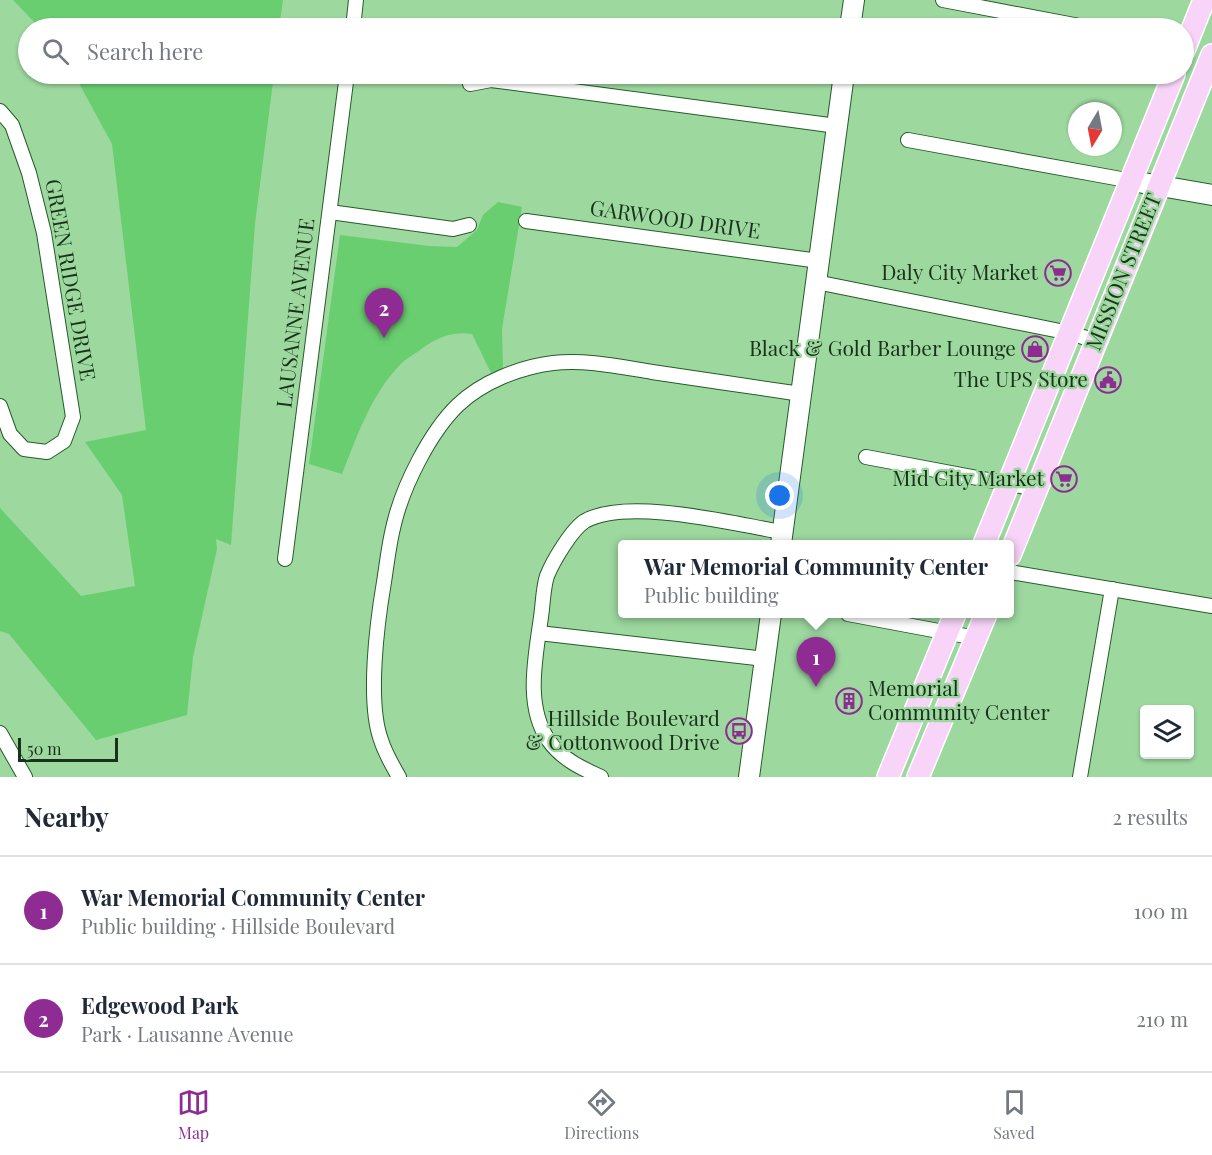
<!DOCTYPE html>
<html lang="en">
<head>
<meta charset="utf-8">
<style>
  :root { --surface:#fff; --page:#f2f2f3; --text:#1f2937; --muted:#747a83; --line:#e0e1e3; --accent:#8e2c94 }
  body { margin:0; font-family:"Playfair Display",serif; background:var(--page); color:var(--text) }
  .controls { position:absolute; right:18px; bottom:18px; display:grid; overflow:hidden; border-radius:6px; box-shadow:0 2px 4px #0004 }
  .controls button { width:54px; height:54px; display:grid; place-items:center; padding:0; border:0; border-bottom:2px solid var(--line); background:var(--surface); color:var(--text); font:30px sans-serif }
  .compass { position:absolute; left:1068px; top:102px; width:54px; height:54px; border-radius:50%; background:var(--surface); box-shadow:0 2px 4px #0004; rotate:190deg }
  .scale { position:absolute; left:18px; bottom:15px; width:100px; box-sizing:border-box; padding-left:6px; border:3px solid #1a321b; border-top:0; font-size:16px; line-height:21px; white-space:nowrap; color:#1a321b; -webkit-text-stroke:4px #9dd89f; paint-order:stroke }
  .you { position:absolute; left:780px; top:496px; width:21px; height:21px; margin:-15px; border:4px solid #fff; border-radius:50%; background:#1a73e8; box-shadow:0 0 0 9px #1a73e833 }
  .badge { display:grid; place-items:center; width:39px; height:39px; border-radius:50%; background:var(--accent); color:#fff; font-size:20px; font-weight:700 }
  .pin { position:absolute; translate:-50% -50px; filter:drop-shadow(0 2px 3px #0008) }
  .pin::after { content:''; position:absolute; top:32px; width:21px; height:18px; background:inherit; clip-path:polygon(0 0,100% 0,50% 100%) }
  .popup { position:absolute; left:618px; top:540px; width:396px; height:78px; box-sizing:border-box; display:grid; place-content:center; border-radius:6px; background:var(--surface); filter:drop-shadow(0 2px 4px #0005); font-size:20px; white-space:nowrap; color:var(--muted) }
  .popup b { font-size:22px; color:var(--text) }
  .popup::after { content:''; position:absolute; left:50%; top:100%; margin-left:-12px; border:12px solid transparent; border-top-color:var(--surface) }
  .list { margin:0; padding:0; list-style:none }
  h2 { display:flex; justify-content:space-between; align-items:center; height:78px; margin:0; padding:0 24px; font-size:26px }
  h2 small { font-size:20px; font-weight:400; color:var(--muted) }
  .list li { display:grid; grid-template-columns:39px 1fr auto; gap:18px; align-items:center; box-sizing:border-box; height:108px; padding:0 24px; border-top:2px solid var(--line) }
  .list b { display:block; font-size:22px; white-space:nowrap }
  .list p { margin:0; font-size:20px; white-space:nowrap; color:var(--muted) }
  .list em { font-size:20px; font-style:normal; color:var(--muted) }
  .icon { flex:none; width:33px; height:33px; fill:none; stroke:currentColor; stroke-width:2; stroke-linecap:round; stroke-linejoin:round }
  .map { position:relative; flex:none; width:1212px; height:777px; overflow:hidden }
  .search { position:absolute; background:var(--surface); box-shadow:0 2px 4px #0004; left:18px; right:18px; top:18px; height:66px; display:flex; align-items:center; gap:15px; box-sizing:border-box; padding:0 21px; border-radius:33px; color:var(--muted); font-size:22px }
  .sheet { height:294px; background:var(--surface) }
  nav { display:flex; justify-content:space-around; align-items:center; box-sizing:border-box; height:84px; border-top:2px solid var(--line); background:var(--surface); font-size:16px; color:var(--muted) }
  nav a { display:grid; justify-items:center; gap:3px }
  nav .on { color:var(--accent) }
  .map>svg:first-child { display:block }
  .green { fill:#69ce70 }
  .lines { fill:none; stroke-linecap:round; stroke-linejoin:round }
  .street-casing { stroke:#245c29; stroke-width:16 }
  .secondary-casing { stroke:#245c29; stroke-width:22 }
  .primary-casing { stroke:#fff; stroke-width:24 }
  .street { stroke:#fff; stroke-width:14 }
  .secondary { stroke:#fff; stroke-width:20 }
  .primary { stroke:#f7d4f8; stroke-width:21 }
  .labels { text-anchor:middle; stroke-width:4.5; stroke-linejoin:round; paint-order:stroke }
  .street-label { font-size:21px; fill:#1a321b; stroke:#9dd89f }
  .poi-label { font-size:21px; fill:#1a321b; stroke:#9dd89f; text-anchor:end }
</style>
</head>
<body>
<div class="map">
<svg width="1212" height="777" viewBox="0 0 1212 777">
  <rect width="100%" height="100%" fill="#9dd89f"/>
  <!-- green -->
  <g class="green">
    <polygon points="13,0 283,0 279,28 40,28"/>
    <polygon points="74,74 274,74 255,224 231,545 216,539 217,549 193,657 187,715 96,740 9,634 0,631 0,508 81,596 135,586 122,495 85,442 146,430 112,144"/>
    <path d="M498,202L522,207L502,329L503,370L493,377L472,334C452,331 436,338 420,350C413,355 404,360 398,367C370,397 357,437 342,474L309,464L340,235L429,246L457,247L477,230L483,215Z"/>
  </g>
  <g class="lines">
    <!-- street casing -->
    <g class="street-casing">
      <g id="street">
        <polyline points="943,0 1090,28"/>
        <polyline points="353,28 356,0"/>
        <polyline points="470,84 491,80 837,126"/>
        <polyline points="0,111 12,125 29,173 44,233 73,417 64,441 47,452 24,449 10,434 0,406"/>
        <polyline points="908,140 1132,181"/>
        <polyline points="330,212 453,229 469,225"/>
        <polyline points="526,221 819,261"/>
        <polyline points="816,282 1070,333 1096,341"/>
        <polyline points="866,457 1036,489"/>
        <polyline points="285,559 347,74"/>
        <polyline points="1010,572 1212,606"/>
        <polyline points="848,614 976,638"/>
        <polyline points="539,633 765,659"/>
        <polyline points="0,733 25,777"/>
        <path d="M399,777C392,765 385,753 381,740C367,702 377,623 384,582C387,563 389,543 394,524C403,486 430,432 458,405C482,382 520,367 553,363C585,359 621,367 652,372C702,379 751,387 801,394"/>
        <path d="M601,777C581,768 562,759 549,741C524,706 536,655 541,617C543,604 543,588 547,576C553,561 572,529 585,521C628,497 734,524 782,532"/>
        <polyline points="1080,777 1112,589"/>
      </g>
    </g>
    <!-- secondary casing -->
    <g class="secondary-casing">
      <g id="secondary">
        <polyline points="850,28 854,0"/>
        <polyline points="1132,181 1212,195"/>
        <polyline points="781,544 844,74"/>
        <polyline points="749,777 771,614"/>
      </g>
    </g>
    <!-- primary casing -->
    <g class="primary-casing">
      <g id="primary">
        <polyline points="1184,50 1204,0"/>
        <polyline points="984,544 1174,74"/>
        <polyline points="1010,555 1212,55"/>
        <polyline points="888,777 955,614"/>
        <polyline points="918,777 986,614"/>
      </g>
    </g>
    <!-- street -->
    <use href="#street" class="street"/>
    <!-- secondary -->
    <use href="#secondary" class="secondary"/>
    <!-- primary -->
    <use href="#primary" class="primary"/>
  </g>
  <!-- icons -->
  <defs>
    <g id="supermarket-ring" transform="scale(1.35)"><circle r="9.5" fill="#9dd89f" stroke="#8e2c94" stroke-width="1.5"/><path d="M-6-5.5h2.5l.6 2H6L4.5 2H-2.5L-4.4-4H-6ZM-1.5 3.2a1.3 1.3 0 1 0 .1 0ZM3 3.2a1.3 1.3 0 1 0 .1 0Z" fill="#8e2c94"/></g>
    <g id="shop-ring" transform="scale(1.35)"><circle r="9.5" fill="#9dd89f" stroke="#8e2c94" stroke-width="1.5"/><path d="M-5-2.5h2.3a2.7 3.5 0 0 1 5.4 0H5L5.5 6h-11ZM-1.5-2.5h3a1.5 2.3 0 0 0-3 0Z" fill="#8e2c94"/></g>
    <g id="civic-ring" transform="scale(1.35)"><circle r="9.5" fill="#9dd89f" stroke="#8e2c94" stroke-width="1.5"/><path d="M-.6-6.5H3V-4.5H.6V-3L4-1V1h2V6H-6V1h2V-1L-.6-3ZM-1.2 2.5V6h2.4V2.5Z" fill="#8e2c94"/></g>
    <g id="building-ring" transform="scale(1.35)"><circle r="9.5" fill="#9dd89f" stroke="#8e2c94" stroke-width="1.5"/><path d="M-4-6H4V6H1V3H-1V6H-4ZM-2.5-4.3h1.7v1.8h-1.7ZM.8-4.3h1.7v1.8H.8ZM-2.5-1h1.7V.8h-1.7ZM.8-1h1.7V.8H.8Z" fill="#8e2c94"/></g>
    <g id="bus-ring" transform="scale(1.35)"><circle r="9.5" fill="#9dd89f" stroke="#8e2c94" stroke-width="1.5"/><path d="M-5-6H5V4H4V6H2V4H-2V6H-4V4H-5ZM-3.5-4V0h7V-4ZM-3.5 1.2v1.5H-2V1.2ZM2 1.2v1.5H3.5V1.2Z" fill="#8e2c94"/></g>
  </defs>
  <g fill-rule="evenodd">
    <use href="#supermarket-ring" x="1058" y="273"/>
    <use href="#shop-ring" x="1035" y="349"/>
    <use href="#civic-ring" x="1108" y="380"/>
    <use href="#supermarket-ring" x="1064" y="479"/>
    <use href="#building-ring" x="849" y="701"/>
    <use href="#bus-ring" x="739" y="731"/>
  </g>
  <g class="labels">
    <!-- street labels -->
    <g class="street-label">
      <text transform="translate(675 220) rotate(8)" y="7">GARWOOD DRIVE</text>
      <text transform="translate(1124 272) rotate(-68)" y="7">MISSION STREET</text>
      <text transform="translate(70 280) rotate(80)" y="7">GREEN RIDGE DRIVE</text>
      <text transform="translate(296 313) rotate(-83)" y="7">LAUSANNE AVENUE</text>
    </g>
    <!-- poi labels -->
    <g class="poi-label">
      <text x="1038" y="280">Daly City Market</text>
      <text x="1016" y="356">Black &amp; Gold Barber Lounge</text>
      <text x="1088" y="387">The UPS Store</text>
      <text x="1044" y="486">Mid City Market</text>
      <text x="868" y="696" text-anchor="start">Memorial<tspan x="868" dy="24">Community Center</tspan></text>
      <text x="720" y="726">Hillside Boulevard<tspan x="720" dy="24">&amp; Cottonwood Drive</tspan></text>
    </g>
  </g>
</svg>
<div class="controls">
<button><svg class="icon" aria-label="layers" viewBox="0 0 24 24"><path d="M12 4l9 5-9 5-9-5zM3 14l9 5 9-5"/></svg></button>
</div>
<svg class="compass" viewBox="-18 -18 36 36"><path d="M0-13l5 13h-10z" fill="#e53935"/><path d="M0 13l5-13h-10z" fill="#747a83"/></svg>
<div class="scale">50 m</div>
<div class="you"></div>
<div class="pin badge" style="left:816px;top:687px">1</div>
<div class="popup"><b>War Memorial Community Center</b>Public building</div>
<div class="pin badge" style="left:384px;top:338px">2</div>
<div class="search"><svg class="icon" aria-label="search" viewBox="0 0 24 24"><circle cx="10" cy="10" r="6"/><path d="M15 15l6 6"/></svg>Search here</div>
</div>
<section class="sheet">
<h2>Nearby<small>2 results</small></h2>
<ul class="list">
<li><span class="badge">1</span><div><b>War Memorial Community Center</b><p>Public building · Hillside Boulevard</p></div><em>100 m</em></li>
<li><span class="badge">2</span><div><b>Edgewood Park</b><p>Park · Lausanne Avenue</p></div><em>210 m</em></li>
</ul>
</section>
<nav>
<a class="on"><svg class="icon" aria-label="map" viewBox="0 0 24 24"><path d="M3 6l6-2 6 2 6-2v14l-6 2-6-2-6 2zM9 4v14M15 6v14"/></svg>Map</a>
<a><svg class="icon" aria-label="directions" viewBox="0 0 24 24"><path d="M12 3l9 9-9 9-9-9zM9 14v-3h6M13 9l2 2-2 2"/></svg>Directions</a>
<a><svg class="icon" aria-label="saved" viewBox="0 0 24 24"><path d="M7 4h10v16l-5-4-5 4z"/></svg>Saved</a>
</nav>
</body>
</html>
